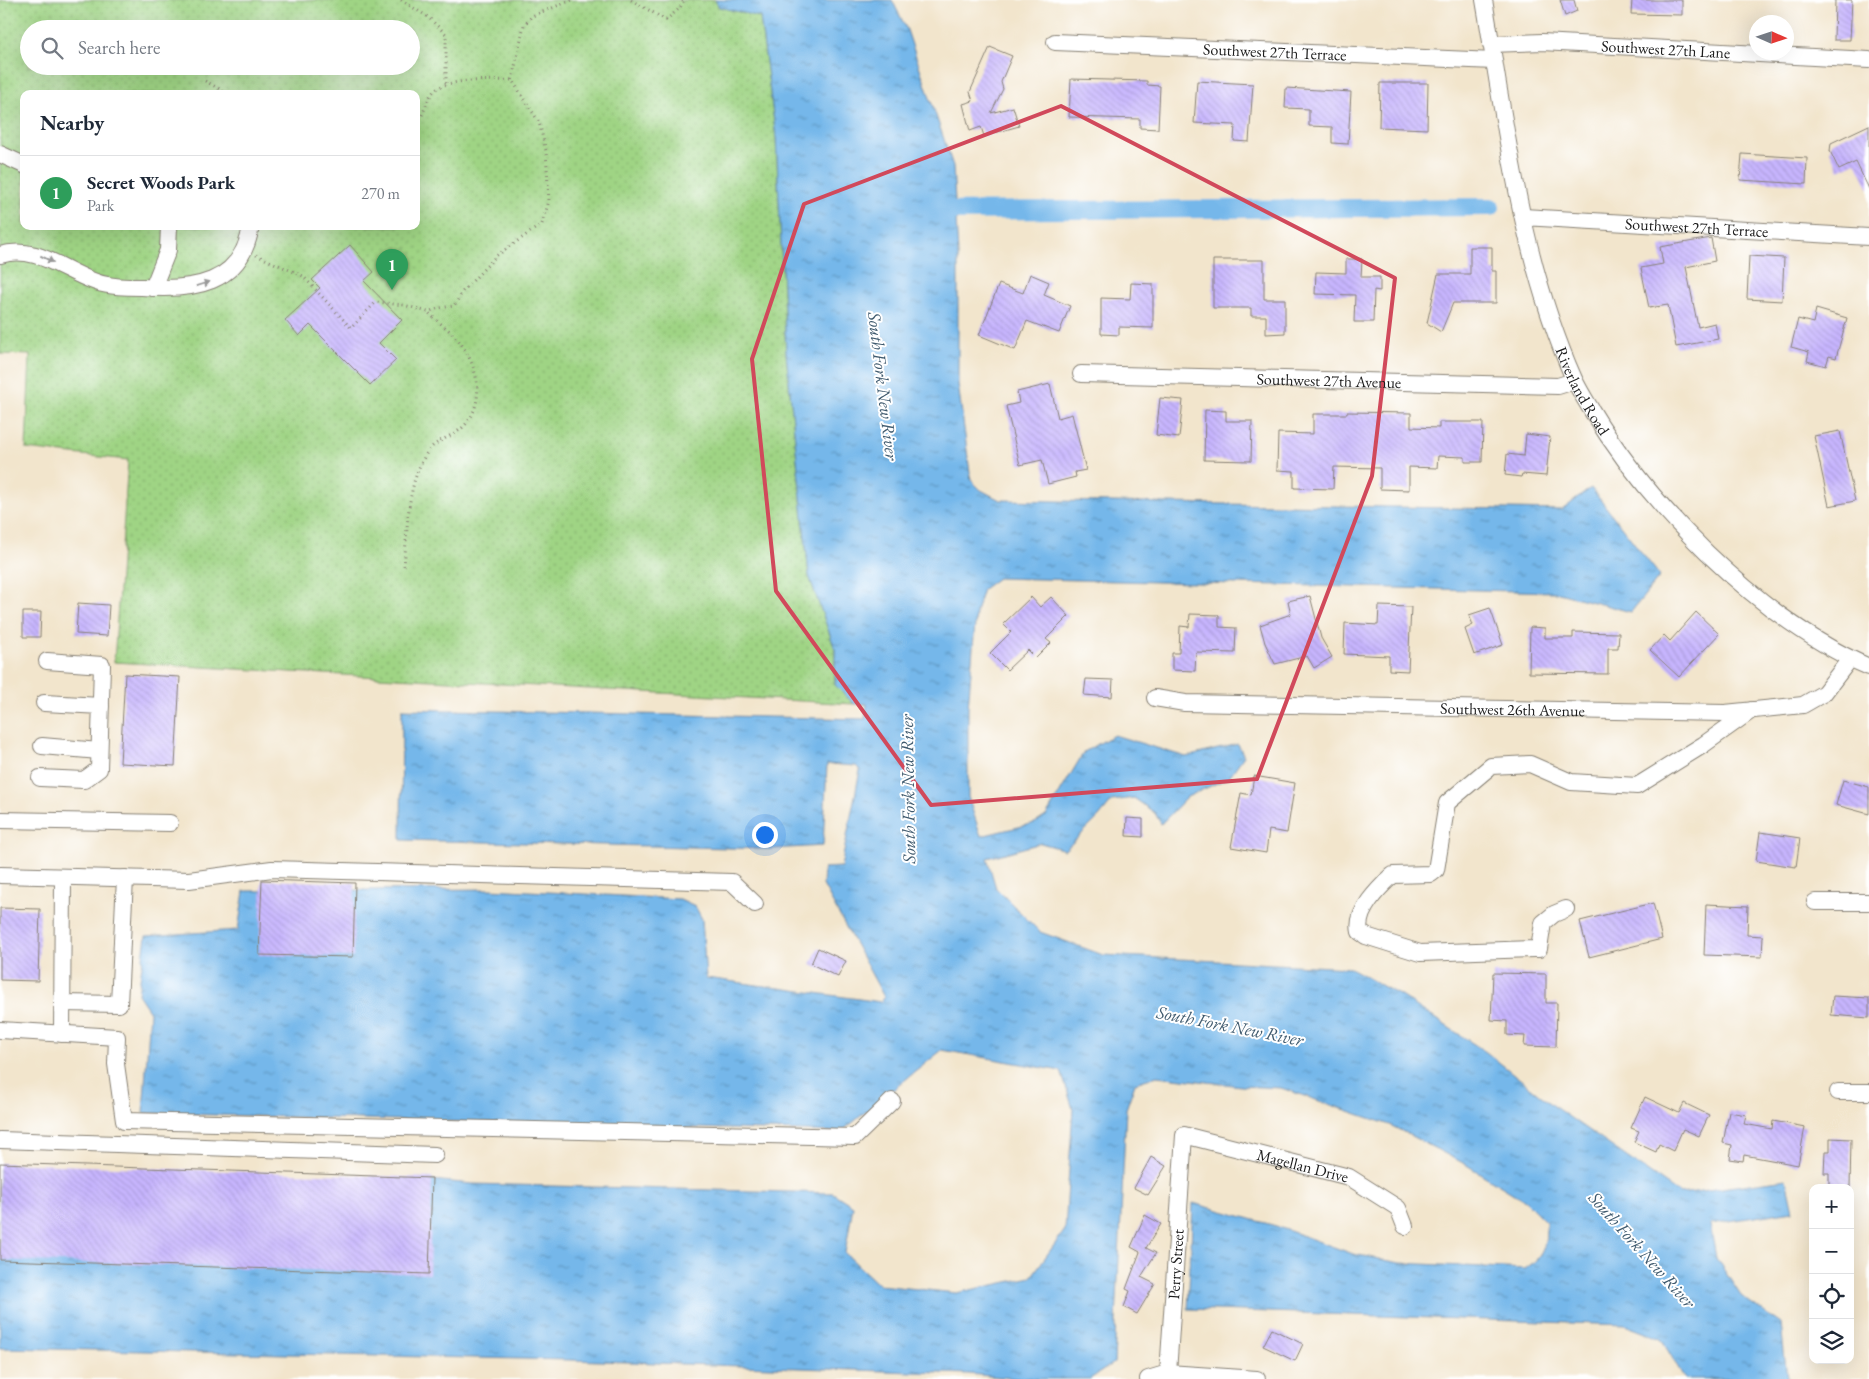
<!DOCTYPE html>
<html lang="en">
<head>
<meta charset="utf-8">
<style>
  :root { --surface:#fff; --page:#f6f6f7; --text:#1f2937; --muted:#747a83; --line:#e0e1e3; --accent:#0b8043 }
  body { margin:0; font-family:"EB Garamond",serif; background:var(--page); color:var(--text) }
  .controls { position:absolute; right:15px; bottom:15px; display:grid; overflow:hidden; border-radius:10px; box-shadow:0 5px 20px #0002 }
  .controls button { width:45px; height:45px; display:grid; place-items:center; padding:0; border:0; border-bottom:1px solid var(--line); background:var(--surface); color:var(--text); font:25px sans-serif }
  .compass { position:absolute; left:1749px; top:15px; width:45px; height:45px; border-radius:50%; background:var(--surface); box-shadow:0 5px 20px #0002; rotate:93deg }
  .you { position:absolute; left:764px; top:834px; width:18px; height:18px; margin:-12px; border:4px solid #fff; border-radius:50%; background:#1a73e8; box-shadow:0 0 0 8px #1a73e833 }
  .badge { display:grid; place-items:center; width:32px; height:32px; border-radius:50%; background:var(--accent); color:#fff; font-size:16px; font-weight:700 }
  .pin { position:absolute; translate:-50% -41px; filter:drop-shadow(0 1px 2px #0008) }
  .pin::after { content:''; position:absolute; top:26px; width:18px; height:15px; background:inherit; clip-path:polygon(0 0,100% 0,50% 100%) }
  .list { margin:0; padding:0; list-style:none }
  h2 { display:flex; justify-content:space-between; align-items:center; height:65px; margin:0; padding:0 20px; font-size:21px }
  h2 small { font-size:16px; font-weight:400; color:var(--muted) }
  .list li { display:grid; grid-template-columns:32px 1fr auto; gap:15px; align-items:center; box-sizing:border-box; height:75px; padding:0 20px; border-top:1px solid var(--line) }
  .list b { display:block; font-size:19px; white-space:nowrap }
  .list p { margin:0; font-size:16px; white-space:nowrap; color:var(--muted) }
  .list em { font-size:16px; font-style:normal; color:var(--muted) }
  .icon { flex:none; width:28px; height:28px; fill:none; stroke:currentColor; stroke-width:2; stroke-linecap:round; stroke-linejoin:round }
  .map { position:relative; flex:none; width:1869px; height:1379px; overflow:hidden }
  .search { position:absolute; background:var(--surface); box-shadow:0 5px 20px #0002; left:20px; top:20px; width:400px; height:55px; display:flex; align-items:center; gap:12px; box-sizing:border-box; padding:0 18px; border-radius:28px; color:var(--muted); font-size:19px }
  .panel { position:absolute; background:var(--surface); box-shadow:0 5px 20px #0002; left:20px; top:90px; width:400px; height:140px; border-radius:10px }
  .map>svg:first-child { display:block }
  .park { fill:url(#park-dots); stroke:#5e7850; fill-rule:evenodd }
  .water { fill:url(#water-ripples); stroke:#486a83 }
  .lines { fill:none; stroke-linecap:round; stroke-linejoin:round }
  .canal { stroke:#74b7ea; stroke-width:18 }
  .building { fill:url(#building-back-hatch) }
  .minor-casing { stroke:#878074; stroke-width:18 }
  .path { stroke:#878074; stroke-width:3; stroke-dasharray:1 4; stroke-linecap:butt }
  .minor { stroke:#fff; stroke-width:16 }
  .oneway { fill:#999 }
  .marked { fill:none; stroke:#d1495b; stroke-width:4; stroke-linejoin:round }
  .labels { text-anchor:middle; stroke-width:4; stroke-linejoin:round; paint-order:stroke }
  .street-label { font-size:16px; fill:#1c1c1c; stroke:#fff }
  .water-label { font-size:18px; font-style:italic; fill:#3f5a6e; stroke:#fff }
</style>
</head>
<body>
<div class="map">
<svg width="1869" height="1379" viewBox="0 0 1869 1379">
  <defs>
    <pattern id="park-dots" width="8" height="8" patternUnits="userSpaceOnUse" patternTransform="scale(1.25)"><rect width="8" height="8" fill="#9fd484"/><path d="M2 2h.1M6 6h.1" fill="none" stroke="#88b571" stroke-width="1.8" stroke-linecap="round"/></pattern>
    <pattern id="water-ripples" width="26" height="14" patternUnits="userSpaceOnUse" patternTransform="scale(1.25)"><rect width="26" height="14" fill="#74b7ea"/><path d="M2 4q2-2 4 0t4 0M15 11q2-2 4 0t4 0" fill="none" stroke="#5e94bd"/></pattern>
    <pattern id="building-back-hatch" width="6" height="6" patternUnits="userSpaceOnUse" patternTransform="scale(1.25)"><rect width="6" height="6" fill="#c7b5fe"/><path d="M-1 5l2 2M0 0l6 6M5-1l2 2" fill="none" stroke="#aa9bd9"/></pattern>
  </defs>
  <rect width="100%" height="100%" fill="#fff"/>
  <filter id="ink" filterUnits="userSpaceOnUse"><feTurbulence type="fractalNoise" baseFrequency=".02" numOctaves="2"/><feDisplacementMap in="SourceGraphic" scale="10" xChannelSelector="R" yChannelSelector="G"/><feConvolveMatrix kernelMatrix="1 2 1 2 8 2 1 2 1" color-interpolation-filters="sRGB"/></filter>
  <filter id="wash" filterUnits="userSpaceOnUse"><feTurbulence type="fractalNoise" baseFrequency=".0096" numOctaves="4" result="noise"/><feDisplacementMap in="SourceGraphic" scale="20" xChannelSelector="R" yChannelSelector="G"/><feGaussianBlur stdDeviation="1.12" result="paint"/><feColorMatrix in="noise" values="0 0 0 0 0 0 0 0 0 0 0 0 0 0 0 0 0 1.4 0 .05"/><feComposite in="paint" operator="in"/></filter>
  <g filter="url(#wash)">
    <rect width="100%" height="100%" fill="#f2e5cc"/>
    <!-- park -->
    <path class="park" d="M0,0H715L719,7L760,17L776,137L786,353L809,576L835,649V685L854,704L114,662L128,460L26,449L30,355L0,354ZM29,29H411V66H29ZM24,94H416V226H24Z"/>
    <!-- water -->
    <path class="water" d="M715,0H892L907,30L953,166L958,254V384L971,480L981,490L1000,500L1562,510L1591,488L1660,576L1631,612L1555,592L998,578L983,589L976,612L968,708V797L981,836L1035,823L1046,816L1084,752L1114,735L1186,757L1238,744L1244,756L1228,778L1187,797L1161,824L1155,813L1134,798L1112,801L1098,818L1065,850L1041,843L987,858L996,888L1040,932L1103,955L1350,968L1399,995L1486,1052L1559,1110L1680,1194L1786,1179L1793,1211L1710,1224L1716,1258L1741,1296L1781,1324L1787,1379H1685L1661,1339L1625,1325L1188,1309L1193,1203L1276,1226L1353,1254L1400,1263L1525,1269C1545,1255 1546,1246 1546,1222L1525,1201L1465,1164L1390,1125L1281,1088L1241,1086L1157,1076L1135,1083L1126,1109L1114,1363L1090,1379H1020L969,1374L571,1360L0,1348V1168L432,1180L472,1184L833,1193L853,1206L845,1253L879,1285L956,1293L1031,1277L1065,1230L1073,1109L1061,1071L942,1050L841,1132L143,1113L150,1012L138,994L146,936L238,930L244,891L490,889L680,899L695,906L702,919L706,978L881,1002L884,997L823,885L824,868L841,867L860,770L856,766L827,764L823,846L771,849L401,840L402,709L865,719L867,704H854L835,685V649L809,576L786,353L776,137L760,17L719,7Z"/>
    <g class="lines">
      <!-- canal -->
      <polyline class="canal" points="932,211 1491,207"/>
    </g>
    <g id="blocks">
      <!-- building -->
      <g class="building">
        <polygon points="1560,0 1574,0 1577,11 1565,16"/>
        <polygon points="1632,0 1682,0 1682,15 1631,14"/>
        <polygon points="1835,0 1852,0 1850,40 1834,40"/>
        <polygon points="990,47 1012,56 1001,82 1003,89 991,113 1013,107 1019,126 984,136 981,127 970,131 963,104 973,101 970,92"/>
        <polygon points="1071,79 1147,81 1147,85 1160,86 1158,129 1140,128 1140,119 1069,117"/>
        <polygon points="1197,81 1253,84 1249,142 1234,141 1235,125 1194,123"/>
        <polygon points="1380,83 1428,83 1427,129 1379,127"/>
        <polygon points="1286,88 1351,92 1348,144 1332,143 1332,127 1309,126 1309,109 1285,108"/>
        <polygon points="1869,125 1869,189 1856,162 1839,170 1830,151 1831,143"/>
        <polygon points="1742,154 1807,158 1806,184 1740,180"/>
        <polygon points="1711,238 1715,261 1686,267 1698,327 1715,323 1718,339 1676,347 1668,305 1649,308 1641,268 1663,264 1660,247"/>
        <polygon points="350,245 374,272 364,281 402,320 379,343 396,360 370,385 310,325 299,336 285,320 320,288 312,280"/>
        <polygon points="1470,247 1492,247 1492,271 1496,271 1496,303 1453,303 1441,332 1427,323 1438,274 1470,274"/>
        <polygon points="1749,256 1784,258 1782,301 1747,299"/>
        <polygon points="1346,259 1362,259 1361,277 1380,277 1380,291 1374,290 1373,322 1354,322 1355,295 1315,294 1316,272 1346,273"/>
        <polygon points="1213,260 1264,260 1264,299 1285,299 1285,333 1266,334 1266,316 1251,316 1251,308 1213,308"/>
        <polygon points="1030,274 1049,282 1044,295 1070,306 1059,333 1027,321 1015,350 979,335 999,284 1023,293"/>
        <polygon points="1131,283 1153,284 1153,328 1119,327 1119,335 1101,334 1101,298 1130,299"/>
        <polygon points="1816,309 1847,318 1836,358 1829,356 1826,366 1807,361 1809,352 1791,347 1798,319 1813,323"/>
        <polygon points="1050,384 1058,418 1072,414 1086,470 1075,472 1076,477 1048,484 1042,460 1020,465 1006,406 1019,403 1017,392"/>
        <polygon points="1160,398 1183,400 1179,438 1156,435"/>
        <polygon points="1205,410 1226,411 1226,421 1252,421 1251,461 1204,460"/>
        <polygon points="1347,412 1411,413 1411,427 1439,428 1439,422 1483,422 1482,462 1465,462 1465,457 1438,456 1437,468 1409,467 1409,490 1380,489 1380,468 1334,467 1333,489 1294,488 1294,471 1277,470 1278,433 1313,434 1313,414 1347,414"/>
        <polygon points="1840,431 1855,501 1829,506 1814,436"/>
        <polygon points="1526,434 1550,437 1546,476 1522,474 1521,477 1505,475 1507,454 1524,456"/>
        <polygon points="1310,596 1321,638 1332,657 1314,668 1307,656 1275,664 1265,643 1260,625 1291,614 1288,601"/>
        <polygon points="1031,597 1040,607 1051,597 1069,616 1046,639 1051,643 1036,658 1028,650 1007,670 990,653 1011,632 1003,624"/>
        <polygon points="78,603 109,605 107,636 76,634"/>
        <polygon points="1379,606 1411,607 1408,671 1389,670 1389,656 1344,654 1345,623 1378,625"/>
        <polygon points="1490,608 1503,645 1474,655 1465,629 1473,625 1469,615"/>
        <polygon points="23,612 41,612 40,637 23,637"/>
        <polygon points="1696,612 1719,634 1679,677 1650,650 1664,635 1670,641"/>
        <polygon points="1190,614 1219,615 1219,627 1236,628 1235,653 1196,652 1195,671 1172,670 1172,653 1179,653 1180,626 1189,627"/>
        <polygon points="1530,627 1545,628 1545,638 1573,638 1573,632 1619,633 1618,648 1608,648 1608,674 1529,673"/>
        <polygon points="125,674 180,677 175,766 120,763"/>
        <polygon points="1086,679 1113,680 1112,697 1084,695"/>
        <polygon points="1254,776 1295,783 1287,833 1269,830 1266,853 1231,847 1241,793 1251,795"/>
        <polygon points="1843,780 1869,787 1869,814 1836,805"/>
        <polygon points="1127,818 1143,819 1143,837 1126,836"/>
        <polygon points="1760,832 1800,838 1796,867 1756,861"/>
        <polygon points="262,880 355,883 353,957 259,955"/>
        <polygon points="1653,903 1662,939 1589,957 1580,921"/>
        <polygon points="1706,904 1748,906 1747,935 1763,936 1762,957 1704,955"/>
        <polygon points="0,908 40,909 38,981 0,980"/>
        <polygon points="818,948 846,961 838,977 811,964"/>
        <polygon points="1493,973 1546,974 1546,1003 1557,1003 1556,1047 1524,1046 1525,1036 1507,1035 1507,1021 1491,1020"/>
        <polygon points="1833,996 1869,998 1869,1018 1831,1015"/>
        <polygon points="1645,1097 1679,1113 1684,1103 1709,1115 1699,1136 1683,1129 1673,1151 1659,1144 1656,1152 1634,1142 1639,1131 1631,1128"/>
        <polygon points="1729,1112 1746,1115 1744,1124 1772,1129 1773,1121 1805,1127 1798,1165 1744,1155 1743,1161 1730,1159 1732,1145 1723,1143"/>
        <polygon points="1830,1138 1851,1139 1850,1188 1829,1188 1829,1173 1824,1173 1825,1151 1830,1151"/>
        <polygon points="1151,1157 1166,1166 1148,1195 1134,1188"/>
        <polygon points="0,1163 432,1178 429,1274 0,1260"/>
        <polygon points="1145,1215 1161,1224 1146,1248 1156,1253 1141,1277 1155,1284 1137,1314 1124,1307 1130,1291 1126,1289 1140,1252 1131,1247"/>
        <polygon points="1272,1329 1303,1344 1295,1361 1263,1346"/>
      </g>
    </g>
  </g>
  <g filter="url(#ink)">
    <use href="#blocks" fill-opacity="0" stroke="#878074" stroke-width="1"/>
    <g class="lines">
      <!-- minor casing -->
      <g class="minor-casing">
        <g id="minor">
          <path id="s1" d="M1484,0C1506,127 1521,260 1574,379C1579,390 1586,401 1592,411C1624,464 1663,510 1707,553C1754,598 1808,641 1869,667"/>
          <path id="s2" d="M1055,42L1494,61"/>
          <path id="s3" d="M1491,44L1542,42L1869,60"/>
          <polyline points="0,154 24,165"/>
          <path id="s4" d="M1523,217L1869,237"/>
          <path d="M0,255C37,244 63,271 96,282C110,287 127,287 142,287C192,291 242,285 251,226"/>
          <polyline points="153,288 168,250 169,226"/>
          <path id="s5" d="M1081,374L1558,386L1574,381"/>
          <path id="s6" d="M1155,698L1185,703L1725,713L1803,705L1824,693L1850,659"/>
          <polyline points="44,703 101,706"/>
          <polyline points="42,746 99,751"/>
          <polyline points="40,778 84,780 99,769 102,665 47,661"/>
          <polyline points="0,820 170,823"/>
          <polyline points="0,875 189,880 272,869 732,882 755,904"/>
          <polyline points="1815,902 1869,902"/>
          <path d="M1566,909L1554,914L1543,923L1539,949H1534L1420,953L1366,936L1360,932C1355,911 1379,888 1393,875L1431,874L1436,870L1447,803L1491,766L1530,764L1571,782L1637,786L1703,745L1752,710"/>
          <polyline points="62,1003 119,1004 125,878"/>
          <polyline points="0,1030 117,1037 116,1064 124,1121 855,1137 892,1101"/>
          <polyline points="62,1034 63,877"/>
          <polyline points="1838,1092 1869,1092"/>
          <polyline points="0,1140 435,1155"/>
          <polyline points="1168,1373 1257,1379"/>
          <path id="s7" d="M1148,1379L1168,1373L1184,1135L1349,1177L1398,1208L1405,1226"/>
        </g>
      </g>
      <!-- path -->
      <g class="path">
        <polyline points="401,0 428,17 446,34 446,83"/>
        <polyline points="631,0 666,20 680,8 684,0"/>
        <polyline points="512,80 524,25 532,16 572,0"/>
        <polyline points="205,81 229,94"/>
        <path d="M256,255L303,276L351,328L376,302L404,305L428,312L439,308L454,306L463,291L496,256L542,224L549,201L546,151L539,122L512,80C494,81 447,78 435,90C426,98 425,115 416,124"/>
        <path d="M404,566C408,529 406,483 428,451C437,439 456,436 465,425C487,400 477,365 459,341C451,330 437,322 428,312"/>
      </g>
      <!-- minor -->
      <use href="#minor" class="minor"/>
    </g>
    <!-- one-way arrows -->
    <defs><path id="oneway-solid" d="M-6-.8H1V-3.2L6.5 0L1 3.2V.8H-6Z" transform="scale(1.25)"/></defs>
    <g class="oneway">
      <use href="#oneway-solid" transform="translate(47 259) rotate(27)"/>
      <use href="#oneway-solid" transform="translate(203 284) rotate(-18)"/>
    </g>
  </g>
  <!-- marked area -->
  <path class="marked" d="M1061,106L1395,278L1372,476L1257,779L931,805L776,591L752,359L804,204Z"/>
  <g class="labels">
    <!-- street labels -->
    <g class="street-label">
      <text dy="6" stroke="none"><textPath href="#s3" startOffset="175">Southwest 27th Lane</textPath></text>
      <text dy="6" stroke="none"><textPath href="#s2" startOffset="220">Southwest 27th Terrace</textPath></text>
      <text dy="6" stroke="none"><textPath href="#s4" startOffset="174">Southwest 27th Terrace</textPath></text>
      <text dy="6" stroke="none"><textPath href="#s5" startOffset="248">Southwest 27th Avenue</textPath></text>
      <text dy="6" stroke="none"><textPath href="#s1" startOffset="405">Riverland Road</textPath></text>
      <text dy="6" stroke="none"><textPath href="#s6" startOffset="358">Southwest 26th Avenue</textPath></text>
      <text dy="6" stroke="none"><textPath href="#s7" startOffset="382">Magellan Drive</textPath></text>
      <text dy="6" stroke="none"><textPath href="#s7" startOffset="130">Perry Street</textPath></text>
    </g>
    <!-- water labels -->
    <g class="water-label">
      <text transform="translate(883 386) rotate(83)" y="6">South Fork New River</text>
      <text transform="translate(908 789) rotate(-91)" y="6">South Fork New River</text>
      <text transform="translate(1230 1026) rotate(11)" y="6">South Fork New River</text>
      <text transform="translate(1642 1250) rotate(48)" y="6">South Fork New River</text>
    </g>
  </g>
</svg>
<div class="controls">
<button>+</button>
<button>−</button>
<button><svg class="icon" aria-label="locate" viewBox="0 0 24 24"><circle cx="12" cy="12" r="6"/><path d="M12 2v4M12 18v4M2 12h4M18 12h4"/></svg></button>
<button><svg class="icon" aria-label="layers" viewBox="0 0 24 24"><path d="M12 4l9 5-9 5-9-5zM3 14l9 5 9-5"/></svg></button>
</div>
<svg class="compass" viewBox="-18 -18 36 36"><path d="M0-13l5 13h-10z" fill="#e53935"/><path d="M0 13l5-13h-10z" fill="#747a83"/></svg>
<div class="you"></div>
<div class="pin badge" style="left:392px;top:290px;background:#2e9e5b">1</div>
<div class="search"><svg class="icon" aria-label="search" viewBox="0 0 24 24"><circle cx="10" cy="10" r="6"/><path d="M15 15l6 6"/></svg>Search here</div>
<section class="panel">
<h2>Nearby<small></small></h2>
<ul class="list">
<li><span class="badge" style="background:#2e9e5b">1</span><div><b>Secret Woods Park</b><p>Park</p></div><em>270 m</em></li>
</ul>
</section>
</div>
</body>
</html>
